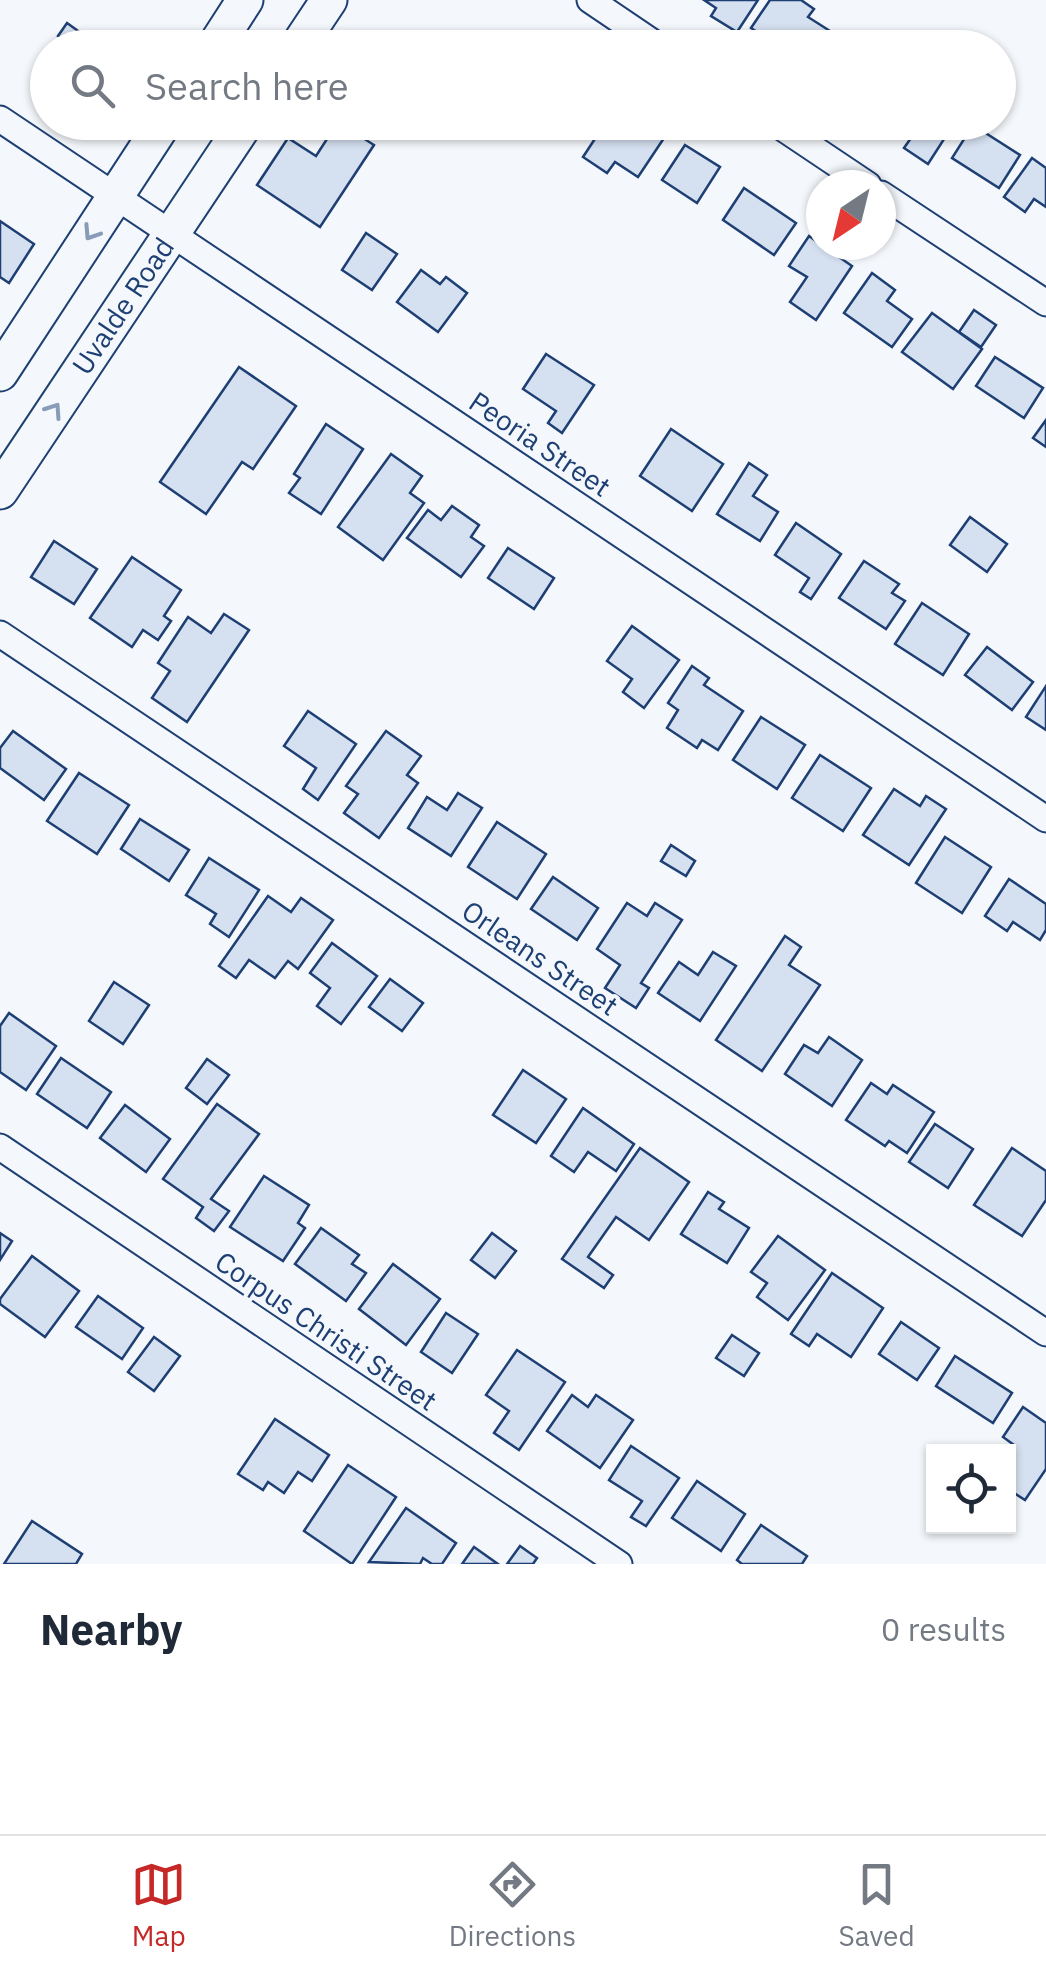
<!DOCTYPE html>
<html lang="en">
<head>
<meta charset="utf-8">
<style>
  :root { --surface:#fff; --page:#f2f2f3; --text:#1f2937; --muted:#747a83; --line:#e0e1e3; --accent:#c62828 }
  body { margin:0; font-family:"IBM Plex Sans",sans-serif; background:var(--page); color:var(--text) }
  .controls { position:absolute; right:30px; bottom:30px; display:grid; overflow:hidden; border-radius:0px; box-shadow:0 2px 8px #0004 }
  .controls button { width:90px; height:90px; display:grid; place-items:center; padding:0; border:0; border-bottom:2px solid var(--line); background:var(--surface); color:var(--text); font:50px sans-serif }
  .compass { position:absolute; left:806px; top:170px; width:90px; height:90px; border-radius:50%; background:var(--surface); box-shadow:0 2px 8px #0004; rotate:215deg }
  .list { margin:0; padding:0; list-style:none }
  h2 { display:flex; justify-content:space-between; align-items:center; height:130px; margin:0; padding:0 40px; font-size:42px }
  h2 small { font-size:32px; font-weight:400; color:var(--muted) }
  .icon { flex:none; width:55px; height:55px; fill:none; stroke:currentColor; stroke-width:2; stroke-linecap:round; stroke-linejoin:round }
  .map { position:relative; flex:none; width:1046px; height:1564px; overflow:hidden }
  .search { position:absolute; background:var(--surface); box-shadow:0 2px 8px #0004; left:30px; right:30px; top:30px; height:110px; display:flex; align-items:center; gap:25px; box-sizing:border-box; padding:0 35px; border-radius:55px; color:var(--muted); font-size:38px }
  .sheet { height:270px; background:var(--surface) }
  nav { display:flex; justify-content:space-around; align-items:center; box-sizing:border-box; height:140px; border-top:2px solid var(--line); background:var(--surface); font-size:28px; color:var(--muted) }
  nav a { display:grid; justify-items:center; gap:5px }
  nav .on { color:var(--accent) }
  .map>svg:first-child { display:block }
  .building { fill:#d5e0f0; stroke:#1d3f73; stroke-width:2.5 }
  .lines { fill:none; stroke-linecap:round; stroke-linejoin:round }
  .minor-casing { stroke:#1d3f73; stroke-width:29 }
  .secondary-casing { stroke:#1d3f73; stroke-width:39 }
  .minor { stroke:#f4f7fb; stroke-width:25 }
  .secondary { stroke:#f4f7fb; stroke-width:35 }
  .oneway { stroke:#889bb7 }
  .labels { text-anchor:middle; stroke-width:8; stroke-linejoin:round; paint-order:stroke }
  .street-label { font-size:28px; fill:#1d3f73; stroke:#f4f7fb }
</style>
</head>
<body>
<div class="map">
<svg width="1046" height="1564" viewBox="0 0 1046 1564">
  <rect width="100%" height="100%" fill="#f4f7fb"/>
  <!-- building -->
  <g class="building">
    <polygon points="704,0 758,0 737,32 711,16 716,8"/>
    <polygon points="770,0 801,0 814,9 808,17 830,31 818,48 781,48 751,28"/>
    <polygon points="67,23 102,48 74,48 58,36"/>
    <polygon points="841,34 862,48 833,48"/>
    <polygon points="338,122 374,145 320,227 257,185 288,138 316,156"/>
    <polygon points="606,122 646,122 666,135 638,177 615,162 607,173 583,157"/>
    <polygon points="887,122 955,122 928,164 904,148 911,138"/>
    <polygon points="973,125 1020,155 999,188 952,158"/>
    <polygon points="685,145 720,167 697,203 662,180"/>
    <polygon points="1032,158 1046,168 1046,207 1034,199 1025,212 1004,197"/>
    <polygon points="744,188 796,223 774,255 723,220"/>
    <polygon points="0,221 34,244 9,283 0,277"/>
    <polygon points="366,233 397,254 372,290 342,270"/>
    <polygon points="809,236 852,266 816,320 790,302 807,277 789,266"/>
    <polygon points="421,270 440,284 446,277 467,293 438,332 397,302"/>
    <polygon points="872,273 895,290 887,301 912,319 892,347 844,313"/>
    <polygon points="974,310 996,325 981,347 959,332"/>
    <polygon points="932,313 982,349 953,389 902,352"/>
    <polygon points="546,354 594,385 562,433 548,423 556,411 523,389"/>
    <polygon points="995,357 1043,388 1024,418 976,386"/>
    <polygon points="239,367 296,406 253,469 242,462 206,514 160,482"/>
    <polygon points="1046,420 1046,447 1033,438"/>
    <polygon points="326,424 363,449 321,514 289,493 300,478 294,474"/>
    <polygon points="671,429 723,464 692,511 640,476"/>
    <polygon points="391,454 422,476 410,493 424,503 383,560 338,527"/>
    <polygon points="749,463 767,475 753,496 778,512 760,541 717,514"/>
    <polygon points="452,506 479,525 471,537 484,546 461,577 407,538 428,510 441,520"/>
    <polygon points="970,517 1007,544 987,572 950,545"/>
    <polygon points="796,523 841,554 811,599 800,592 809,578 775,555"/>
    <polygon points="54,541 97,569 74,604 31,577"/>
    <polygon points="508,548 554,578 534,609 488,578"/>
    <polygon points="132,557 181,590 164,616 171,621 158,640 143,630 132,647 90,618"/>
    <polygon points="864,561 899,584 892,593 905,601 886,629 839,598"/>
    <polygon points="922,603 969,634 943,675 895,644"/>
    <polygon points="224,614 249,630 187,722 152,698 170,671 158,663 188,617 211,633"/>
    <polygon points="632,626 679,660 644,708 623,692 632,679 607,661"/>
    <polygon points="987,647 1033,682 1012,710 965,675"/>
    <polygon points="692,666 709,678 704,685 743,711 718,750 702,740 697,748 667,728 678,710 668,703"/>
    <polygon points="1046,686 1046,730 1026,717"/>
    <polygon points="308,711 356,744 318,800 303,789 316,768 284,746"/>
    <polygon points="761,717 805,745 777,789 733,760"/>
    <polygon points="13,731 66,769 44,800 0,768 0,748"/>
    <polygon points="386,731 421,756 407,775 418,783 379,838 344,813 358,794 346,786"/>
    <polygon points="820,755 871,788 843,831 792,798"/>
    <polygon points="79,773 129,805 97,854 47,821"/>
    <polygon points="894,789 920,806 926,796 946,809 909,865 863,835"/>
    <polygon points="458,793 482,808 451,856 408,828 427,797 447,810"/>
    <polygon points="140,819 189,850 169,881 121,849"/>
    <polygon points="497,822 546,854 517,899 468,867"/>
    <polygon points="945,837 991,867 962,913 916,883"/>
    <polygon points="671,845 695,861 686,876 661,861"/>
    <polygon points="209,858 259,890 229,937 210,924 216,914 186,895"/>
    <polygon points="553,877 598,908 577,940 531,909"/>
    <polygon points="1009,879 1046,904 1046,930 1040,940 1013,922 1007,931 985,916"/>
    <polygon points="268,896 291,912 301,898 333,920 298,969 288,961 275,978 249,960 236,978 219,966"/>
    <polygon points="627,903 647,916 655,903 682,920 641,983 649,988 636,1008 605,988 620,965 597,949"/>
    <polygon points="785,936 801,947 789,965 820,985 762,1071 716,1040"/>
    <polygon points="332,943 377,976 341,1024 317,1006 330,988 310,973"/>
    <polygon points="713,952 736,966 700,1021 658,993 679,962 698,975"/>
    <polygon points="390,979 423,1003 402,1031 369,1007"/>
    <polygon points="114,982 149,1005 123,1044 89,1021"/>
    <polygon points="9,1013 56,1046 26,1090 0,1072 0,1026"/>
    <polygon points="829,1037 862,1060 832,1106 785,1074 804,1045 818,1053"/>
    <polygon points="61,1058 111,1092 87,1128 37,1094"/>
    <polygon points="207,1059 229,1075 207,1104 186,1088"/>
    <polygon points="523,1070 566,1099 536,1143 493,1115"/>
    <polygon points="871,1083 887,1094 893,1085 934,1112 907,1153 889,1141 885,1146 846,1120"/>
    <polygon points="217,1104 259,1134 211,1199 229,1211 214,1231 196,1218 203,1207 163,1179"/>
    <polygon points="125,1105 170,1139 146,1172 100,1138"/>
    <polygon points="583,1108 634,1144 616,1171 588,1152 574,1172 551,1156"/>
    <polygon points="935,1124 973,1149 948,1188 909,1162"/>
    <polygon points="640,1148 689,1182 649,1240 616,1217 588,1257 613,1275 604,1288 562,1259"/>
    <polygon points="1012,1148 1046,1171 1046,1200 1022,1236 974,1205"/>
    <polygon points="264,1176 309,1205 298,1223 305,1228 283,1261 230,1227"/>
    <polygon points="708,1192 724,1202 719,1209 749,1228 727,1263 681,1234"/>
    <polygon points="321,1228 359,1255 352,1264 366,1273 346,1301 295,1264"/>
    <polygon points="0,1233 12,1241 0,1260"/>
    <polygon points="492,1233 516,1251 495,1278 471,1260"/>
    <polygon points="778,1236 825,1270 788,1320 757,1297 767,1283 751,1272"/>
    <polygon points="32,1256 79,1291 45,1337 0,1304 0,1299"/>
    <polygon points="393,1264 440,1299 406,1345 359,1309"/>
    <polygon points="832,1273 883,1308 851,1357 817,1334 809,1346 791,1334"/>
    <polygon points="98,1296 143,1328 122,1359 76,1327"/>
    <polygon points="446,1313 478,1334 452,1373 421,1352"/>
    <polygon points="901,1322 939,1348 917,1380 879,1354"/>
    <polygon points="732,1335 759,1353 744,1376 716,1358"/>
    <polygon points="154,1337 180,1356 154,1391 128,1372"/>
    <polygon points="517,1350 565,1382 519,1450 494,1433 509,1411 486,1395"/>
    <polygon points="955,1356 1012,1393 993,1423 936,1386"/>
    <polygon points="572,1395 588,1407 596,1395 633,1420 600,1468 547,1431"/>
    <polygon points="1023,1407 1046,1423 1046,1469 1025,1500 1008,1489 1008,1453 1014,1445 1003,1437"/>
    <polygon points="275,1419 329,1455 312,1481 298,1472 284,1493 268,1482 263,1490 238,1474"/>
    <polygon points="631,1446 679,1478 646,1526 631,1517 642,1501 609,1480"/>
    <polygon points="348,1465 396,1497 352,1564 304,1531"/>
    <polygon points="697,1481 745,1514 721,1551 672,1518"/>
    <polygon points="406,1508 456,1543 442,1564 432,1564 423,1558 420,1564 369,1562"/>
    <polygon points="32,1521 82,1554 76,1564 4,1564"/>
    <polygon points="761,1525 807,1556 802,1564 742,1564 737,1560"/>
    <polygon points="520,1546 537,1558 533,1564 507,1564"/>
    <polygon points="474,1547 498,1564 462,1564"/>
  </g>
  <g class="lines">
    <!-- minor casing -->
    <g class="minor-casing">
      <g id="minor">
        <polyline points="590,0 661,48"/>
        <polyline points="0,119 1046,819"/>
        <polyline points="774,122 868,185"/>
        <polyline points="881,194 1046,303"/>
        <polyline points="0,634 1046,1333"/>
        <polyline points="0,1147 619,1564"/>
      </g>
    </g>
    <!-- secondary casing -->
    <g class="secondary-casing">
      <g id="secondary">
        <polyline points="214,48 245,0"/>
        <polyline points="297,48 329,0"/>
        <polyline points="0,373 164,122"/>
        <polyline points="0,491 246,122"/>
      </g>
    </g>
    <!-- minor -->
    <use href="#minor" class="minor"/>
    <!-- secondary -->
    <use href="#secondary" class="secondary"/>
  </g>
  <!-- one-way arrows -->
  <defs><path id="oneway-chevron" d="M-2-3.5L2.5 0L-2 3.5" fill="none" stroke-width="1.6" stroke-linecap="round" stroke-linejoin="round" transform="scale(2.5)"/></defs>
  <g class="oneway">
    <use href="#oneway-chevron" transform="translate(91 233) rotate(123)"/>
    <use href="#oneway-chevron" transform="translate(54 410) rotate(-56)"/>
  </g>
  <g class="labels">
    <!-- street labels -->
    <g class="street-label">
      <text transform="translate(123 306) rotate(-56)" y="10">Uvalde Road</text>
      <text transform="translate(540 444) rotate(34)" y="10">Peoria Street</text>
      <text transform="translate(540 958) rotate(34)" y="10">Orleans Street</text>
      <text transform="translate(326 1331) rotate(34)" y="10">Corpus Christi Street</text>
    </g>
  </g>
</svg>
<div class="controls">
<button><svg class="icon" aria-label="locate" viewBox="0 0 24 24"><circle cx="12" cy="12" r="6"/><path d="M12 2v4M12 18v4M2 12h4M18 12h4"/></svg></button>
</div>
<svg class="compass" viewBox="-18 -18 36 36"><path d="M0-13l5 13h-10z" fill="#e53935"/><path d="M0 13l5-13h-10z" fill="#747a83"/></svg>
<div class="search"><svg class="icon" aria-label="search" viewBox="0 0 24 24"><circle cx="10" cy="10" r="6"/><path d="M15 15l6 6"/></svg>Search here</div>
</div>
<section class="sheet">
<h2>Nearby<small>0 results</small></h2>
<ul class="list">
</ul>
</section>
<nav>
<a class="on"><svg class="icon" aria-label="map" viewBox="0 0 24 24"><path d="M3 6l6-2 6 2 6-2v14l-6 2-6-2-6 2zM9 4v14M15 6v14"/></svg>Map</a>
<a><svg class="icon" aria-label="directions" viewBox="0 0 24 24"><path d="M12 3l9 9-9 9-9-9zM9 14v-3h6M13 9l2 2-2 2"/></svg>Directions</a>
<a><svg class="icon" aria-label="saved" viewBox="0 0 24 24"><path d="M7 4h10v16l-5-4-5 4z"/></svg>Saved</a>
</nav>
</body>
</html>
